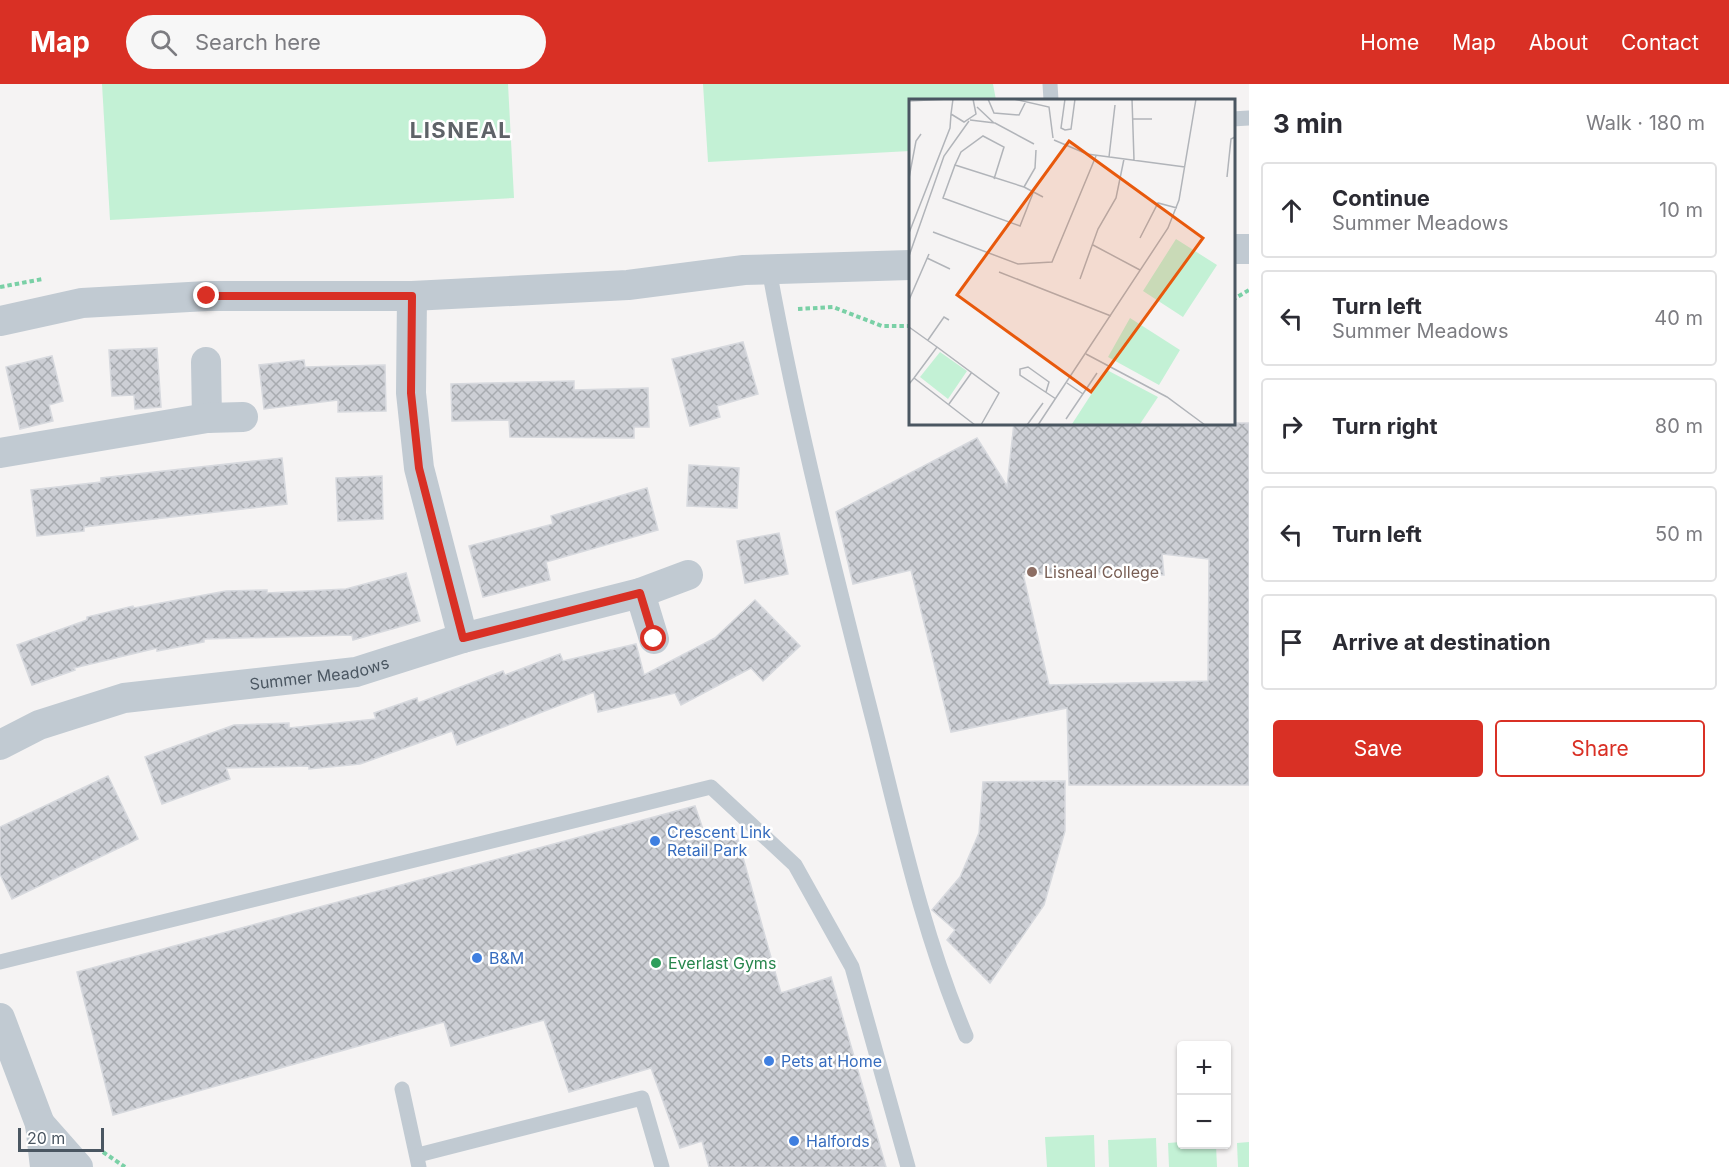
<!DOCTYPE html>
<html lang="en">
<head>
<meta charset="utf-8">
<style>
  :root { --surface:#fff; --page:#f7f7f7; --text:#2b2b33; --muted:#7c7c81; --line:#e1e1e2; --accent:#d93025 }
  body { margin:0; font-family:Inter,sans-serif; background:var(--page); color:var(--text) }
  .controls { position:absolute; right:18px; bottom:18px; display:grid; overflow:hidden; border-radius:6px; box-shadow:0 2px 4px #0004 }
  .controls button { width:54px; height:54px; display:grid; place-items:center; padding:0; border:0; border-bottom:2px solid var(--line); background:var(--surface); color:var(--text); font:30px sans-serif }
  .scale { position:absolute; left:18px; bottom:15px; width:86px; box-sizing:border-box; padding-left:6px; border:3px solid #4a5661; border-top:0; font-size:16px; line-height:21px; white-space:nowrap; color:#4a5661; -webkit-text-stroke:4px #fff; paint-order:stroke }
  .stop { position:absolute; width:18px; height:18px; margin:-14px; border:4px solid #d93025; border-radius:50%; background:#fff }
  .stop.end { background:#d93025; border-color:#fff; box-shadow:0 2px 6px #0008 }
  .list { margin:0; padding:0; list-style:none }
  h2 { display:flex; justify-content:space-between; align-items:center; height:78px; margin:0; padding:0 24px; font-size:26px }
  h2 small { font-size:20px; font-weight:400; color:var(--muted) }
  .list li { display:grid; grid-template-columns:39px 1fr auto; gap:18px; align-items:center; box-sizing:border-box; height:96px; margin:0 12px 12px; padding:0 12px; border:2px solid var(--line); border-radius:6px }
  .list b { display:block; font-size:22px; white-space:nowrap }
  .list p { margin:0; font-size:20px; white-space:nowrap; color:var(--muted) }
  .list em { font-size:20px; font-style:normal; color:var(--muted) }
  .actions { display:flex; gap:12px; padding:18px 24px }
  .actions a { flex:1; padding:14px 0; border:2px solid var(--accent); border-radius:6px; text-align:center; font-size:21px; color:var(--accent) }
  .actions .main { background:var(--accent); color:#fff }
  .icon { flex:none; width:33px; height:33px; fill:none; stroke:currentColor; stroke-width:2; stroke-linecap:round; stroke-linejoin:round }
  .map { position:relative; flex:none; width:1249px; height:1083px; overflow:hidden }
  header { display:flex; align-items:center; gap:36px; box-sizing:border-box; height:84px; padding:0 30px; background:var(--accent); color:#fff }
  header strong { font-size:28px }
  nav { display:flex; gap:33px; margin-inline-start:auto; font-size:21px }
  .search { width:420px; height:54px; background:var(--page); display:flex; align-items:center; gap:15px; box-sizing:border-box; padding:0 21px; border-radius:33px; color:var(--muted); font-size:22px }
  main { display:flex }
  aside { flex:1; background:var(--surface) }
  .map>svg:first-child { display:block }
  .park { fill:#c3f1d5 }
  .building { fill:url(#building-cross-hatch); stroke:#d7d9de; stroke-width:1.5; fill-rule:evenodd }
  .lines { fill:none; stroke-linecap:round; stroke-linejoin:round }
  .path { stroke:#7ad0a6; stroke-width:4; stroke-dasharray:4.5 3; stroke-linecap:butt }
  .service { stroke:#c1cad2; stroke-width:15 }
  .minor { stroke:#c1cad2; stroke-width:30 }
  .route { stroke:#d93025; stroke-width:8 }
  .education-dot { fill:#8d6e63; stroke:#fff; stroke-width:2 }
  .shop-dot { fill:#3f7fe0; stroke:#fff; stroke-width:2 }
  .leisure-dot { fill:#2e9e5b; stroke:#fff; stroke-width:2 }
  .labels { text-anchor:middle; stroke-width:5; stroke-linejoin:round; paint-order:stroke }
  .education-label { font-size:16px; fill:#785e54; stroke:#fff; text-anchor:start }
  .street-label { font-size:16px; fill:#4a5661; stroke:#fff }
  .shop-label { font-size:16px; fill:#366cbe; stroke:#fff; text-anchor:start }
  .leisure-label { font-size:16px; fill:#27864d; stroke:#fff; text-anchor:start }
  .district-label { font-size:22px; font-weight:bold; letter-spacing:1.5px; fill:#5f6368; stroke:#fff }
  .inset-road { fill:none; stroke:#b1b4b9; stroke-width:1.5 }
  .view { fill:#e8590c; fill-opacity:0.15; stroke:#e8590c; stroke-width:3 }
  .inset-edge { fill:none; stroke:#4a5661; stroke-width:3 }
</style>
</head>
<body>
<header>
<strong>Map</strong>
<div class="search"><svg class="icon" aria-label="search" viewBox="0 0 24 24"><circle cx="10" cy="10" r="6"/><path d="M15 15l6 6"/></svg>Search here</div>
<nav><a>Home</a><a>Map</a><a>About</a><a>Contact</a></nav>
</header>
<main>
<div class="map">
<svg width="1249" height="1083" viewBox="0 0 1249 1083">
  <defs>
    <pattern id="building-cross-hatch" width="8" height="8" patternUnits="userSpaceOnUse" patternTransform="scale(1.5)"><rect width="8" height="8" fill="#cdcfd5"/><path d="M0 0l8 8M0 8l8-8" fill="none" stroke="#a8abb0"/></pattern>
  </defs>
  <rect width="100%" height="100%" fill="#f5f3f3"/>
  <!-- park -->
  <g class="park">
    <polygon points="102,0 508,0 514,114 110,136"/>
    <polygon points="703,0 993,0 996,16 910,16 910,67 708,78"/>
    <polygon points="1094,1051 1095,1083 1047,1083 1045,1053"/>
    <polygon points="1156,1054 1157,1083 1109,1083 1108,1056"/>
    <polygon points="1181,1058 1182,1060 1216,1061 1217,1083 1169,1083 1168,1059"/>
    <polygon points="1249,1058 1249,1083 1238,1083 1237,1059"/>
  </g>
  <!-- building -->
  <g class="building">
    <polygon points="743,258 758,310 717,322 720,333 690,342 672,275"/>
    <polygon points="157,264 161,323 135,325 134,311 112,312 109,266"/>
    <polygon points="52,272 63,317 49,321 53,337 20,345 6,283"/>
    <polygon points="304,276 305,283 385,281 386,327 338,328 338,316 264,325 259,281"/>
    <polygon points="574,297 574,306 648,304 649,343 634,343 634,354 510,353 509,336 452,337 451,300"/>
    <path d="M1014,339H1249V701H1069L1067,624L951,648L911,486L853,500L836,428L977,354L1007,402ZM1162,470L1209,475L1208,597L1049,601L1023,490L1164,491Z"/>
    <polygon points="282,374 287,420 84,443 84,447 37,452 31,406 101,398 101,394"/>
    <polygon points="689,381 739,384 737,424 687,422"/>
    <polygon points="382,392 383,435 338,437 336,394"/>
    <polygon points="647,404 658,446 546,478 550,496 483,513 469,462 553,440 551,432"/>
    <polygon points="779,449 788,490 745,499 737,457"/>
    <polygon points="406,489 420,537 353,556 352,551 204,555 204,558 157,567 157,564 74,584 75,586 32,601 17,561 87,536 87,533 133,522 134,524 226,507 267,506 267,509 346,505"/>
    <polygon points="755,516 800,562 763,597 751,584 681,621 675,609 598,628 594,608 457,661 452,647 360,680 309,685 309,682 226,684 230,695 162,720 145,673 234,641 289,639 289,644 376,635 374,629 417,614 418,619 503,587 505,591 560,570 563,577 636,560 644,591 715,554"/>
    <polygon points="108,692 138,755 12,815 0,790 0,743"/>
    <polygon points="1065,697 1065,747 1044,821 990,899 947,856 955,846 932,826 960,793 979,749 983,698"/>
    <polygon points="695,722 706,754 735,745 781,909 831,893 886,1083 709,1083 702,1057 680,1064 651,984 569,1008 544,936 451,962 444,938 113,1031 77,888"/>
  </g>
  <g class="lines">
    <!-- path -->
    <g class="path">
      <polyline points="0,203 43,195"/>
      <polyline points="1232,216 1249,206"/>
      <polyline points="798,225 833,223 882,242 910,242"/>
      <polyline points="103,1068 125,1083"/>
    </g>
    <!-- service -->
    <g class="service">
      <polyline points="1050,0 1051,16"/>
      <polyline points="1232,35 1249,34"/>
      <path d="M769,185C797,339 836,492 875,644C901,748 924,853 966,952"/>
      <polyline points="0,878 711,703 795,781 852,883 908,1083"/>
      <polyline points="402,1005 419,1083"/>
      <polyline points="418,1071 642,1014 662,1083"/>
    </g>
    <!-- minor -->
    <g class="minor">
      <polyline points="1232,165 1249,165"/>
      <polyline points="412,212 411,309 419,384 463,554"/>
      <polyline points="0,237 82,219 207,212 412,212 628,201 744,186 910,181"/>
      <polyline points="206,278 207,334"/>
      <polyline points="0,369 207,334 243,333"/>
      <polyline points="640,509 654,555"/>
      <path id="s1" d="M0,661L39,641L124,614L356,588L463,554L640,509L688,491"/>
      <polyline points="0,934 40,1040 45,1083"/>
      <polyline points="40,1040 78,1083"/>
    </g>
  </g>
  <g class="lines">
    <!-- route -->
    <polyline class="route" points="207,212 412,212 411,309 419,384 463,554 640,509 654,555"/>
  </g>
  <!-- markers -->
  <circle class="education-dot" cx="1032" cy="488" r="6"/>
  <g class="shop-dot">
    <circle cx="655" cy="757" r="6"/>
    <circle cx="477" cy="874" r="6"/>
    <circle cx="769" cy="977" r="6"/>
    <circle cx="794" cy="1057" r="6"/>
  </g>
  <circle class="leisure-dot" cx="656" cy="879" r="6"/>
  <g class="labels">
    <!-- education labels -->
    <g class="education-label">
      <text x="1044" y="494">Lisneal College</text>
    </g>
    <!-- street labels -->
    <g class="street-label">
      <text dy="6" stroke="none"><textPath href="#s1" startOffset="330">Summer Meadows</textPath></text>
    </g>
    <!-- shop labels -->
    <g class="shop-label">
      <text x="667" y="754">Crescent Link<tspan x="667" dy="18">Retail Park</tspan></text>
      <text x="489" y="880">B&amp;M</text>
      <text x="781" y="983">Pets at Home</text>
      <text x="806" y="1063">Halfords</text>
    </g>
    <!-- leisure labels -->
    <g class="leisure-label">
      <text x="668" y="885">Everlast Gyms</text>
    </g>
    <!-- district labels -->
    <g class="district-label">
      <text x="461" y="54">LISNEAL</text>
    </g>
  </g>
  <!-- overview -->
  <g transform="translate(909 15)">
    <rect width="326" height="326" fill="#f5f3f3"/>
    <path d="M267,140L308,166L274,218L234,192ZM221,219L271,251L250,286L199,258ZM31,253L58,272L39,300L11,278ZM198,271L249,298L231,325H163Z" fill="#c3f1d5"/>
    <path class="inset-road" d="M44,0L42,15L55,23L67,15L64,0M79,0L85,14L110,16L117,2M105,0L140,8L144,39M156,0L152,29L156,31L162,30L166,0M223,0L225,61M0,2L40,0M68,8L85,24M224,20H243M61,21L86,24L125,45M145,41L178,55L276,68M200,58L206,6M46,66L52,53L74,37L95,48L85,80M318,78L322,40L326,38M0,79L7,42L12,35M115,88L134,98M124,94L111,127L34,99L46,66L115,88L126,69L127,51M24,133L109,165L143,163L187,57M0,134L41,29L42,15M231,139L249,104L268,109M184,146L231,171M0,157L35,57L60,22M18,159L41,170M90,173L202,217M171,180L189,130L207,99L215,60M0,201L20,155M0,228L28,248M19,241L35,218L40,221M177,255L258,298L296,326M5,279L28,248L90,294L72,326M158,284L174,295M0,285L5,279L66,326M137,293L140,283L119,268L111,270V276L147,300M40,305L63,273M157,320L188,274M118,326L134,304M129,326L259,129L270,101L287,0"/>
    <path class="view" d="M160,42L294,139L182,293L48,196Z"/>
    <rect width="326" height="326" class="inset-edge"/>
  </g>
</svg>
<div class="controls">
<button>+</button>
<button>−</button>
</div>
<div class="scale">20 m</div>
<div class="stop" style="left:654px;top:555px"></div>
<div class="stop end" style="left:207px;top:212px"></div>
</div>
<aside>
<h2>3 min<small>Walk · 180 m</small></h2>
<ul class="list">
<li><svg class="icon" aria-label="ahead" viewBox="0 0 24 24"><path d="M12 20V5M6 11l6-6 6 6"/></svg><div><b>Continue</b><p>Summer Meadows</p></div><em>10 m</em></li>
<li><svg class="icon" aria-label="left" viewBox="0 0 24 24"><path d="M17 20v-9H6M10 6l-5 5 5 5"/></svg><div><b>Turn left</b><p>Summer Meadows</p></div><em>40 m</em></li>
<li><svg class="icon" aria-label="right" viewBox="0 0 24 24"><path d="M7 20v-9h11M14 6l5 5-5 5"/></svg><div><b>Turn right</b></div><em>80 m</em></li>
<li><svg class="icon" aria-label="left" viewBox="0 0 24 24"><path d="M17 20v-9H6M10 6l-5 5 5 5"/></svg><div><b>Turn left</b></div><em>50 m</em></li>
<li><svg class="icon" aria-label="arrive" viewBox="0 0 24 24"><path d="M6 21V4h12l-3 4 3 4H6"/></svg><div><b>Arrive at destination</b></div></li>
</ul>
<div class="actions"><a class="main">Save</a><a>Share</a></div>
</aside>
</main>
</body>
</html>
